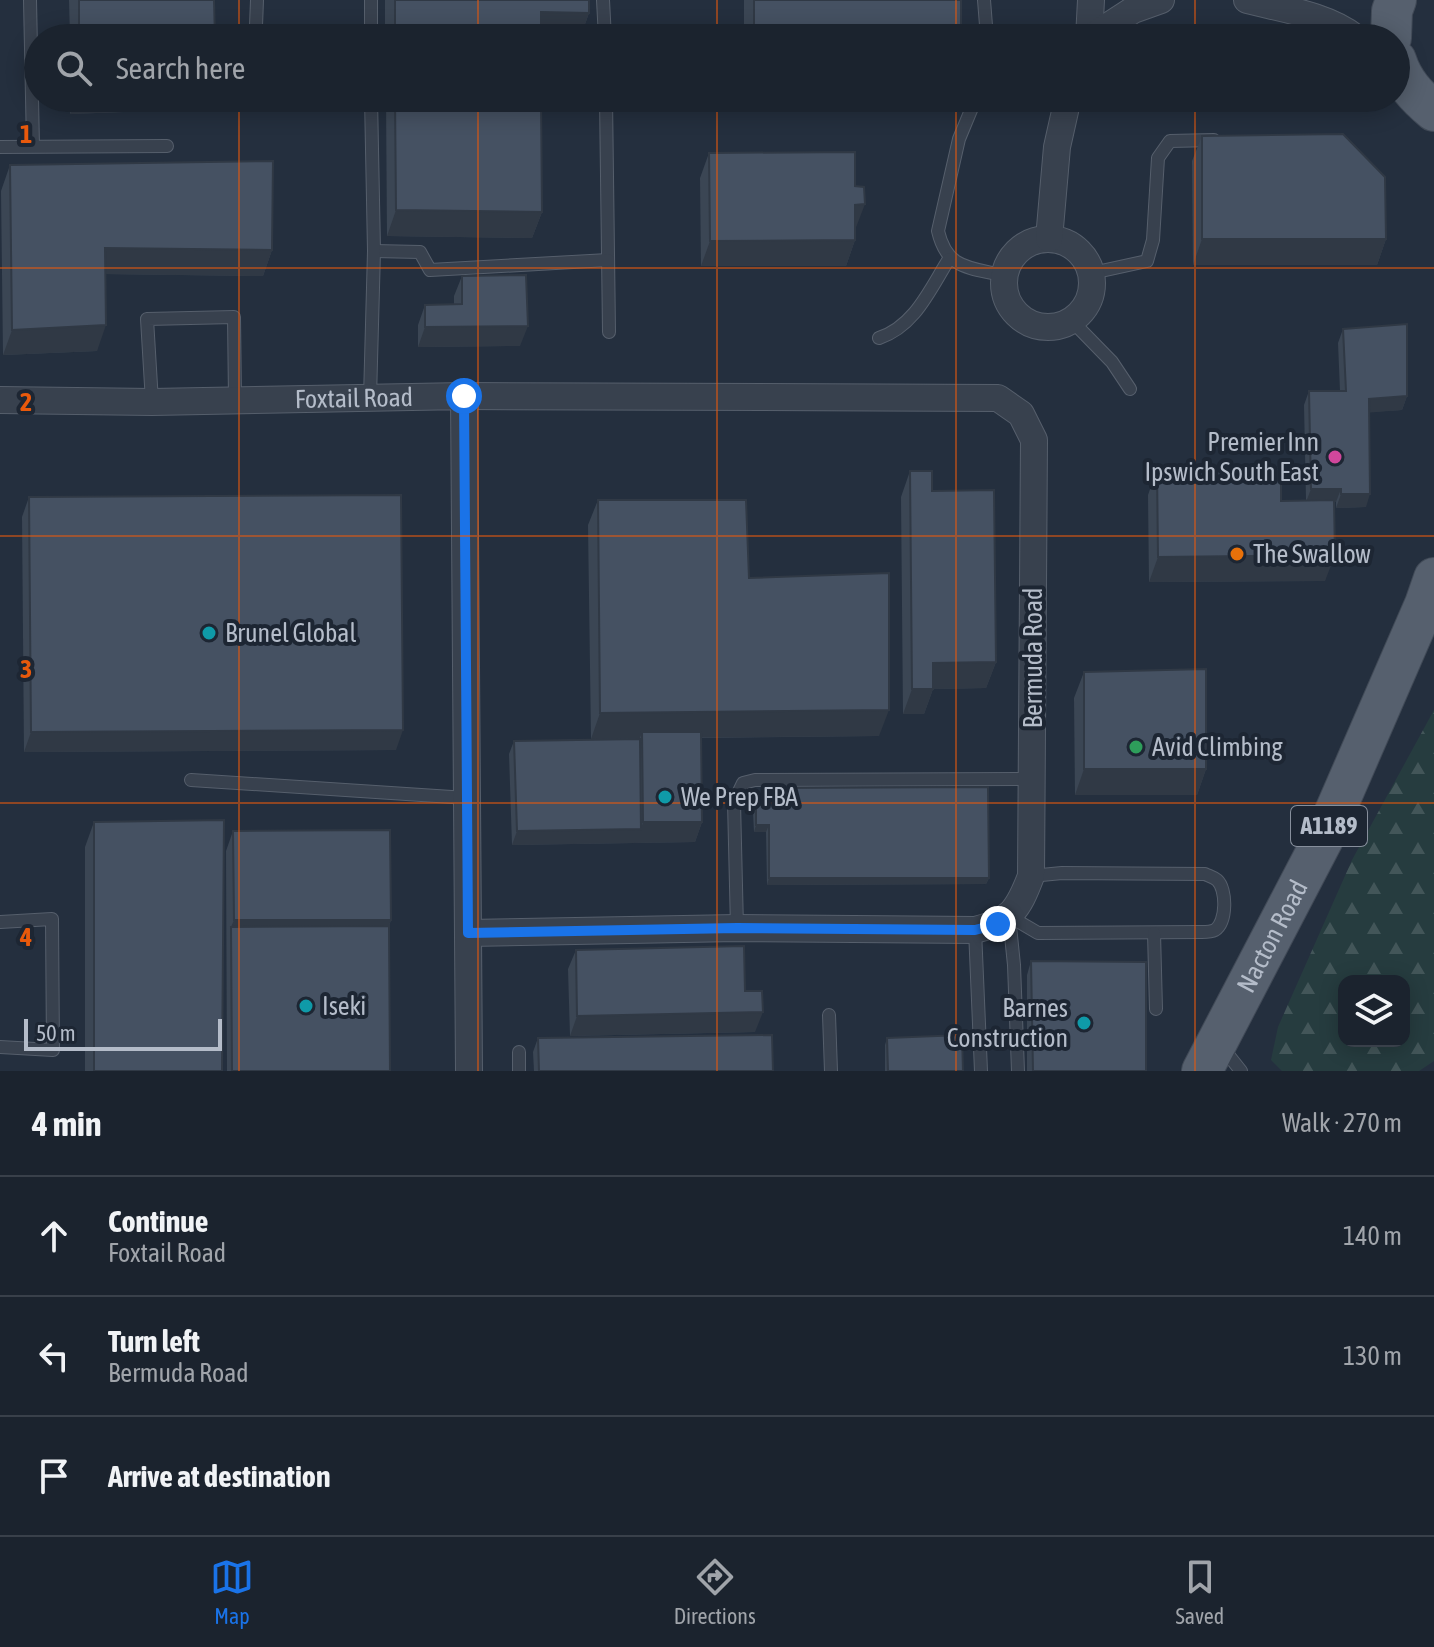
<!DOCTYPE html>
<html lang="en">
<head>
<meta charset="utf-8">
<style>
  body { margin:0; font-family:"Asap Condensed",sans-serif; background:#282f3a; color:#f1f3f6 }
  .controls { position:absolute; right:24px; bottom:24px; display:grid; overflow:hidden; border-radius:16px; box-shadow:0 4px 20px #0003 }
  .controls button { width:72px; height:72px; display:grid; place-items:center; padding:0; border:0; border-bottom:2px solid #39404a; background:#1b232e; color:#f1f3f6; font:40px sans-serif }
  .scale { position:absolute; left:24px; bottom:20px; width:198px; box-sizing:border-box; padding-left:8px; border:4px solid #b4bcc9; border-top:0; font-size:22px; line-height:28px; white-space:nowrap; color:#b4bcc9; -webkit-text-stroke:6px #1d2633; paint-order:stroke }
  .stop { position:absolute; width:24px; height:24px; margin:-18px; border:6px solid #1a73e8; border-radius:50%; background:#fff }
  .stop.end { background:#1a73e8; border-color:#fff; box-shadow:0 2px 8px #0008 }
  .list { margin:0; padding:0; list-style:none }
  h2 { display:flex; justify-content:space-between; align-items:center; height:104px; margin:0; padding:0 32px; font-size:34px }
  h2 small { font-size:26px; font-weight:400; color:#a0a4aa }
  .list li { display:grid; grid-template-columns:52px 1fr auto; gap:24px; align-items:center; box-sizing:border-box; height:120px; padding:0 32px; border-top:2px solid #39404a }
  .list b { display:block; font-size:30px; white-space:nowrap }
  .list p { margin:0; font-size:26px; white-space:nowrap; color:#a0a4aa }
  .list em { font-size:26px; font-style:normal; color:#a0a4aa }
  .icon { flex:none; width:44px; height:44px; fill:none; stroke:currentColor; stroke-width:2; stroke-linecap:round; stroke-linejoin:round }
  .map { position:relative; flex:none; width:1434px; height:1071px; overflow:hidden }
  .search { position:absolute; background:#1b232e; box-shadow:0 4px 20px #0003; left:24px; right:24px; top:24px; height:88px; display:flex; align-items:center; gap:20px; box-sizing:border-box; padding:0 28px; border-radius:44px; color:#a0a4aa; font-size:30px }
  .sheet { height:464px; background:#1b232e }
  nav { display:flex; justify-content:space-around; align-items:center; box-sizing:border-box; height:112px; border-top:2px solid #39404a; background:#1b232e; font-size:22px; color:#a0a4aa }
  nav a { display:grid; justify-items:center; gap:4px }
  nav .on { color:#1a73e8 }
  .map>svg:first-child { display:block }
  .forest { fill:url(#forest-firs); fill-rule:evenodd }
  .lines { fill:none; stroke-linecap:round; stroke-linejoin:round }
  .service-casing { stroke:#565f6c; stroke-width:14 }
  .minor-casing { stroke:#565f6c; stroke-width:28 }
  .primary-casing { stroke:#414a57; stroke-width:42 }
  .service { stroke:#38414e; stroke-width:12 }
  .minor { stroke:#38414e; stroke-width:26 }
  .primary { stroke:#56606e; stroke-width:40 }
  .wall { fill:#3b4654 }
  .shaded-wall { fill:#303945 }
  .building { fill:#455162; stroke:#303945; stroke-width:2 }
  .route { stroke:#1a73e8; stroke-width:10 }
  .grid { fill:none; stroke:#e8590c; stroke-width:2; stroke-opacity:0.55 }
  .hotel-dot { fill:#d1479c; stroke:#1d2633; stroke-width:3 }
  .food-dot { fill:#e8710a; stroke:#1d2633; stroke-width:3 }
  .culture-dot { fill:#0f9aa8; stroke:#1d2633; stroke-width:3 }
  .leisure-dot { fill:#2e9e5b; stroke:#1d2633; stroke-width:3 }
  .labels { text-anchor:middle; stroke-width:8; stroke-linejoin:round; paint-order:stroke }
  .shield { fill:#1d2633; stroke:#878f9c; stroke-width:2 }
  .shield-label { font-size:24px; font-weight:bold; fill:#b4bcc9 }
  .street-label { font-size:26px; fill:#b4bcc9; stroke:#1d2633 }
  .poi-label { font-size:26px; fill:#b4bcc9; stroke:#1d2633; text-anchor:start }
  .grid-label { font-size:26px; text-anchor:middle; font-weight:bold; fill:#e8590c; stroke:#1d2633; stroke-width:8; stroke-linejoin:round; paint-order:stroke }
</style>
</head>
<body>
<div class="map">
<svg width="1434" height="1071" viewBox="0 0 1434 1071">
  <defs>
    <pattern id="forest-firs" width="22" height="20" patternUnits="userSpaceOnUse" patternTransform="scale(2)"><rect width="22" height="20" fill="#263c3f"/><path d="M5 1l3.5 6h-7zM16 11l3.5 6h-7z" fill="#435659"/></pattern>
  </defs>
  <rect width="100%" height="100%" fill="#242f3e"/>
  <path class="forest" d="M1434,710V1061L1419,1071H1282L1271,1060L1278,1027L1352,860ZM1344,981H1404V1041H1344Z"/>
  <g class="lines">
    <g class="service-casing">
      <g id="service">
        <path d="M30,0L33,146"/>
        <path d="M603,0L605,38"/>
        <path d="M984,0L987,38"/>
        <path d="M256,26L257,0"/>
        <path d="M371,38V0"/>
        <path d="M606,98L609,332"/>
        <path d="M976,98L959,139L938,231C947,270 970,267 1005,276"/>
        <path d="M0,147L167,146"/>
        <path d="M374,251L420,252L430,270L608,260"/>
        <path d="M1092,273L1147,261L1153,240L1158,158L1170,141L1214,140"/>
        <path d="M1072,321L1112,362L1130,389"/>
        <path d="M879,338C915,326 930,289 949,259"/>
        <path d="M370,398L374,251L371,98"/>
        <path d="M152,402L147,319L234,317L235,399"/>
        <path d="M191,780L467,798"/>
        <path d="M1009,916L1038,933L1202,932C1206,932 1211,932 1215,930C1227,922 1227,889 1217,880C1213,877 1209,876 1205,874L1062,873L1031,876"/>
        <path d="M1009,916L1014,965L1018,1071"/>
        <path d="M0,922L52,919L53,1050L0,1047"/>
        <path d="M737,928L734,802L743,783L755,780L1032,779"/>
        <path d="M975,930L981,1071"/>
        <path d="M1154,933L1156,1009"/>
        <path d="M829,1015L831,1071"/>
        <path d="M1222,1047L1241,1071"/>
        <path d="M519,1052V1071"/>
      </g>
    </g>
    <g class="minor-casing">
      <g id="minor">
        <path d="M1247,0C1282,9 1327,15 1356,38"/>
        <path d="M1089,38L1091,0"/>
        <path d="M1090,38L1133,10L1161,0"/>
        <circle cx="1048" cy="283" r="44"/>
        <path d="M1049,239L1057,147L1068,98"/>
        <path d="M464,396L998,398L1021,414L1034,440L1031,876C1018,910 1011,921 975,930L737,928L468,933"/>
        <path id="s1" d="M0,400L152,402L464,396L469,1071"/>
      </g>
    </g>
    <g class="primary-casing">
      <g id="primary">
        <path d="M1391,38L1392,11L1396,0"/>
        <path d="M1396,60C1403,82 1416,96 1434,111"/>
        <path id="s2" d="M1202,1071L1323,839L1425,604L1434,578"/>
      </g>
    </g>
    <use href="#service" class="service"/>
    <use href="#minor" class="minor"/>
    <use href="#primary" class="primary"/>
  </g>
  <g class="wall">
    <path d="M69,0H214L215,38H70Z"/>
    <path d="M385,0H589V13L580,38H385Z"/>
    <rect x="744" y="0" width="217" height="38"/>
    <path d="M70,98H209L205,109L70,114Z"/>
    <path d="M386,98H541L542,212L532,238L387,236Z"/>
    <path d="M910,98H953L948,111L911,112Z"/>
    <path d="M1202,136L1386,239L1377,265H1193L1192,161Z"/>
    <path d="M709,153L855,230V240L846,266H701L700,178Z"/>
    <path d="M10,165L272,250L263,276L106,274L97,351L3,355L1,191Z"/>
    <path d="M462,276L520,346L418,347V325L425,305L454,304V296Z"/>
    <path d="M1343,329L1407,396L1402,410L1369,412L1366,507L1336,508V502H1334L1325,581L1149,582L1148,495L1157,469L1281,501L1306,500L1304,405L1309,391H1340L1338,343Z"/>
    <path d="M910,471L932,491L996,662L986,688L933,689L924,714H903L901,497Z"/>
    <path d="M29,497L396,750L24,752L22,517Z"/>
    <path d="M598,500L749,578L879,736L701,738L702,822L695,842L512,845L509,754L514,741L640,738L591,739L588,525Z"/>
    <path d="M1084,672L1206,769L1197,795H1075L1074,698Z"/>
    <path d="M768,788L989,878L986,884L767,885L766,832H754L753,812L756,805H765V795Z"/>
    <path d="M94,822L222,1071H85V847Z"/>
    <path d="M233,831L391,920L389,926L390,1071H227L226,851Z"/>
    <path d="M576,950L745,991L755,1032L570,1036L568,969Z"/>
    <path d="M1031,961L1146,1071H1027V975Z"/>
    <path d="M538,1038L773,1071H534L533,1052Z"/>
    <path d="M887,1038L963,1071H885V1045Z"/>
  </g>
  <g class="shaded-wall">
    <path d="M541,12L589,13L580,38H532Z"/>
    <path d="M76,98H209L205,109L70,114Z"/>
    <path d="M916,98H953L948,111L911,112Z"/>
    <path d="M865,204L855,230V205Z"/>
    <path d="M396,210L542,212L532,238L387,236Z"/>
    <path d="M1202,239H1386L1377,265H1193Z"/>
    <path d="M855,240L846,266H701L710,241Z"/>
    <path d="M105,248L272,250L263,276L96,274Z"/>
    <path d="M106,325L97,351L3,355L12,330Z"/>
    <path d="M528,326L520,346L418,347L425,327Z"/>
    <path d="M1407,396L1402,410L1364,413L1369,399Z"/>
    <path d="M1311,489H1341L1336,502H1306Z"/>
    <path d="M1341,494H1370L1366,507L1336,508Z"/>
    <path d="M1335,555L1325,581L1149,582L1158,557Z"/>
    <path d="M996,662L986,688L933,689L924,714H903L912,689L933,663Z"/>
    <path d="M889,710L879,736L642,738V732L640,738L591,739L600,713Z"/>
    <path d="M403,730L396,750L24,752L31,732Z"/>
    <path d="M1084,769H1206L1197,795H1075Z"/>
    <path d="M643,822H702L695,842L512,845L517,831L641,829Z"/>
    <path d="M756,825H769L766,832H754Z"/>
    <path d="M769,878H989L986,884L767,885Z"/>
    <path d="M234,920H391L384,940L231,927Z"/>
    <path d="M763,1012L755,1032L570,1036L577,1016Z"/>
  </g>
  <g class="building">
    <path d="M79,0H214L215,38H79Z"/>
    <path d="M395,0H589V13L541,12V38H395Z"/>
    <rect x="754" y="0" width="207" height="38"/>
    <path d="M395,98H541L542,212L396,210Z"/>
    <path d="M1343,134L1385,177L1386,239H1202V136Z"/>
    <path d="M855,152V186L864,187L865,204L855,205V240L710,241L709,153Z"/>
    <path d="M273,161L272,250L105,248L106,325L12,330L10,165Z"/>
    <path d="M526,275L528,326L425,327V305L462,304V276Z"/>
    <path d="M1407,324V396L1369,399L1370,494H1341V489H1311L1309,391H1346L1343,329Z"/>
    <path d="M1281,468V501L1334,500L1335,555L1158,557L1157,469Z"/>
    <path d="M910,471H932V491L994,490L996,662L933,663V689H912Z"/>
    <path d="M401,495L403,730L31,732L29,497Z"/>
    <path d="M598,500H746L749,578L889,573V710L600,713Z"/>
    <path d="M1206,669V769H1084V672Z"/>
    <path d="M642,732H701L702,822H643Z"/>
    <path d="M640,739L641,829L517,831L514,741Z"/>
    <path d="M988,787L989,878H769V825H756V805H768V788Z"/>
    <path d="M224,820L222,1071H94V822Z"/>
    <path d="M390,830L391,920H234L233,831Z"/>
    <path d="M389,926L390,1071H232L231,927Z"/>
    <path d="M744,946L745,991H762L763,1012L577,1016L576,950Z"/>
    <path d="M1031,961L1146,962V1071H1033Z"/>
    <path d="M772,1035L773,1071H539L538,1038Z"/>
    <path d="M962,1035L963,1071H888L887,1038Z"/>
  </g>
  <g class="lines">
    <path class="route" d="M464,396L468,933L737,928L975,930L998,924"/>
  </g>
  <path class="grid" d="M239,0V38M478,0V38M717,0V38M956,0V38M1195,0V38M239,98V1071M478,98V1071M717,98V1071M956,98V1071M1195,98V1071M0,268H1434M0,536H1434M0,803H1434"/>
  <circle class="hotel-dot" cx="1335" cy="457" r="8"/>
  <circle class="food-dot" cx="1237" cy="554" r="8"/>
  <g class="culture-dot">
    <circle cx="209" cy="633" r="8"/>
    <circle cx="665" cy="797" r="8"/>
    <circle cx="306" cy="1006" r="8"/>
    <circle cx="1084" cy="1023" r="8"/>
  </g>
  <circle class="leisure-dot" cx="1136" cy="747" r="8"/>
  <g class="labels">
    <rect class="shield" x="1291" y="806" width="76" height="40" rx="6"/>
    <g class="shield-label">
      <text x="1329" y="834">A1189</text>
    </g>
    <g class="street-label">
      <text dy="9" stroke="none"><textPath href="#s1" startOffset="354">Foxtail Road</textPath></text>
      <text transform="translate(1033 658) rotate(-90)" y="9">Bermuda Road</text>
      <text dy="9" stroke="none"><textPath href="#s2" startOffset="152">Nacton Road</textPath></text>
    </g>
    <g class="poi-label">
      <text x="1319" y="451" text-anchor="end">Premier Inn<tspan x="1319" dy="30">Ipswich South East</tspan></text>
      <text x="1253" y="563">The Swallow</text>
      <text x="225" y="642">Brunel Global</text>
      <text x="1152" y="756">Avid Climbing</text>
      <text x="681" y="806">We Prep FBA</text>
      <text x="322" y="1015">Iseki</text>
      <text x="1068" y="1017" text-anchor="end">Barnes<tspan x="1068" dy="30">Construction</tspan></text>
    </g>
  </g>
  <g class="grid-label">
    <text x="26" y="143">1</text>
    <text x="26" y="411">2</text>
    <text x="26" y="678">3</text>
    <text x="26" y="946">4</text>
  </g>
</svg>
<div class="controls">
<button><svg class="icon" aria-label="layers" viewBox="0 0 24 24"><path d="M12 4l9 5-9 5-9-5zM3 14l9 5 9-5"/></svg></button>
</div>
<div class="scale">50 m</div>
<div class="stop" style="left:464px;top:396px"></div>
<div class="stop end" style="left:998px;top:924px"></div>
<div class="search"><svg class="icon" aria-label="search" viewBox="0 0 24 24"><circle cx="10" cy="10" r="6"/><path d="M15 15l6 6"/></svg>Search here</div>
</div>
<section class="sheet">
<h2>4 min<small>Walk · 270 m</small></h2>
<ul class="list">
<li><svg class="icon" aria-label="ahead" viewBox="0 0 24 24"><path d="M12 20V5M6 11l6-6 6 6"/></svg><div><b>Continue</b><p>Foxtail Road</p></div><em>140 m</em></li>
<li><svg class="icon" aria-label="left" viewBox="0 0 24 24"><path d="M17 20v-9H6M10 6l-5 5 5 5"/></svg><div><b>Turn left</b><p>Bermuda Road</p></div><em>130 m</em></li>
<li><svg class="icon" aria-label="arrive" viewBox="0 0 24 24"><path d="M6 21V4h12l-3 4 3 4H6"/></svg><div><b>Arrive at destination</b></div></li>
</ul>
</section>
<nav>
<a class="on"><svg class="icon" aria-label="map" viewBox="0 0 24 24"><path d="M3 6l6-2 6 2 6-2v14l-6 2-6-2-6 2zM9 4v14M15 6v14"/></svg>Map</a>
<a><svg class="icon" aria-label="directions" viewBox="0 0 24 24"><path d="M12 3l9 9-9 9-9-9zM9 14v-3h6M13 9l2 2-2 2"/></svg>Directions</a>
<a><svg class="icon" aria-label="saved" viewBox="0 0 24 24"><path d="M7 4h10v16l-5-4-5 4z"/></svg>Saved</a>
</nav>
</body>
</html>
